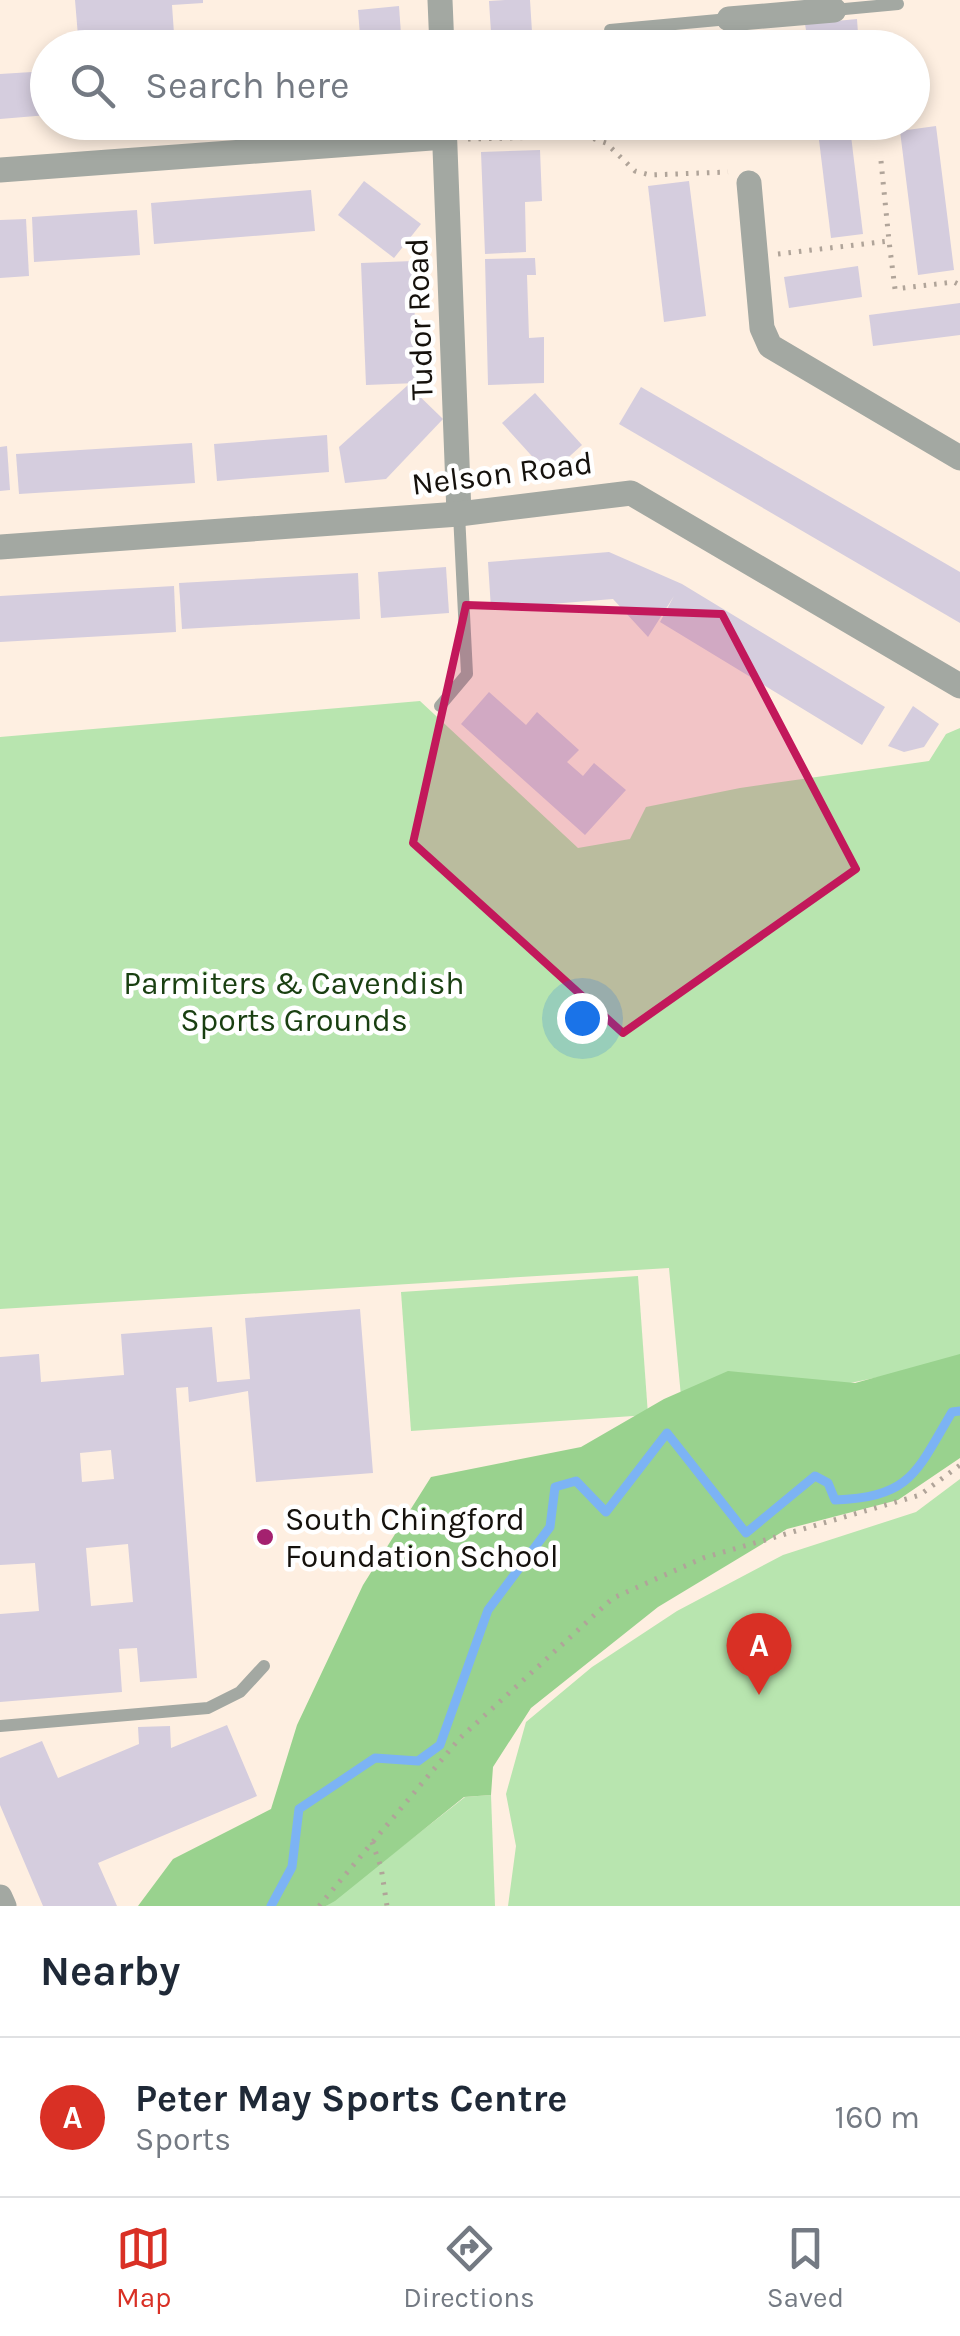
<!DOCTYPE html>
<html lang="en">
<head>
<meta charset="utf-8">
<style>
  body { margin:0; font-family:Karla,sans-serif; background:#f2f2f3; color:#1f2937 }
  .you { position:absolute; left:582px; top:1018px; width:35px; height:35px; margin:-25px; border:8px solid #fff; border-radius:50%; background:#1a73e8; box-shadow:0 0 0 15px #1a73e833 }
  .badge { display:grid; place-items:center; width:65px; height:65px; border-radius:50%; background:#d93025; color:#fff; font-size:32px; font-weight:700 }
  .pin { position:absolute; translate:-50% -82px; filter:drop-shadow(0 2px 5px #0008) }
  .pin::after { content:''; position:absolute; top:52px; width:35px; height:30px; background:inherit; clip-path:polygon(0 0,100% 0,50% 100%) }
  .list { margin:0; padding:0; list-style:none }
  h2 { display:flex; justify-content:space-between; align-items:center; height:130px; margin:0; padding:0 40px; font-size:42px }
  h2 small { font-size:32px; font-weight:400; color:#747a83 }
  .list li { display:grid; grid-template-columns:65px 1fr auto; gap:30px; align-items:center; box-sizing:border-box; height:160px; padding:0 40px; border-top:2px solid #e0e1e3 }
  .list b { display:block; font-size:38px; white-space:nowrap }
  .list p { margin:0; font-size:32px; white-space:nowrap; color:#747a83 }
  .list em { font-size:32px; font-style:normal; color:#747a83 }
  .icon { flex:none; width:55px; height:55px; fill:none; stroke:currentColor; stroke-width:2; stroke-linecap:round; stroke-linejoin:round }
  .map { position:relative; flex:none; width:960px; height:1906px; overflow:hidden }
  .search { position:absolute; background:#fff; box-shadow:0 5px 15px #0003; left:30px; right:30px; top:30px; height:110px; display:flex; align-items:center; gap:25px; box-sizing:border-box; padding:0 35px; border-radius:55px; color:#747a83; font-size:38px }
  .sheet { height:290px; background:#fff }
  nav { display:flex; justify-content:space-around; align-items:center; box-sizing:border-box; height:140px; border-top:2px solid #e0e1e3; background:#fff; font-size:28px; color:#747a83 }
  nav a { display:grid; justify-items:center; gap:5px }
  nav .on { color:#d93025 }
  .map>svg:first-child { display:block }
  .green { fill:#b8e5af }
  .forest { fill:#99d28e }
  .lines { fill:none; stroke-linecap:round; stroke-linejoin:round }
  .stream { stroke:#7cb3f4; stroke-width:9 }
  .building { fill:#d5cdde; fill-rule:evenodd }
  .path { stroke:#b0a499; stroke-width:5; stroke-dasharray:2.5 8; stroke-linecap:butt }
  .lane { stroke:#a3a8a2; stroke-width:12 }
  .street { stroke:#a3a8a2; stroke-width:25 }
  .marked { fill:#c2185b; fill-opacity:0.2; stroke:#c2185b; stroke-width:8; stroke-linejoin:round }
  .poi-dot { fill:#a4216f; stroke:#fff; stroke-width:4 }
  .labels { text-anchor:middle; stroke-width:9; stroke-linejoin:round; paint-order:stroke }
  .street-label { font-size:32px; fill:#15110c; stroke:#fff }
  .park-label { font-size:32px; fill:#193f11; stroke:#fff }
  .poi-label { font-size:32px; fill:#15110c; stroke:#fff; text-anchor:start }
</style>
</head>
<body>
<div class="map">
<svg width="960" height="1906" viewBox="0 0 960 1906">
  <rect width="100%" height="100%" fill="#feefe1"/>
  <g class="green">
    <path d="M420,701L578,848L630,839L646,807L740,788L929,761L946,734L960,728V1360L683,1418L669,1268L0,1309V737Z"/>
    <path d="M638,1276L648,1415L411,1431L401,1292Z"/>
    <path d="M960,1479V1906H508L516,1846L506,1794L526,1722L592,1667L677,1611L783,1555L916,1512Z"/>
    <path d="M491,1795L495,1906H326L465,1797Z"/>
  </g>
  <path class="forest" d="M960,1354V1458L898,1500L787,1529L658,1607L531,1708L493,1767L491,1795L464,1797L335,1901L326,1906H138L173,1859L271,1809L297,1725L363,1585L431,1477L581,1447L664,1399L728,1371L855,1383Z"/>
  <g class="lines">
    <path class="stream" d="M271,1906L292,1867L299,1809L375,1758L418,1761L440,1745L488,1610L550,1527L555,1487L576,1481L606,1512L667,1433L746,1533L815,1476L828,1483L835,1500C911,1497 916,1473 952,1412L960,1411"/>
  </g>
  <g class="building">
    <path d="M75,0H203V3L172,5L175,48H92L91,35L78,36Z"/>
    <path d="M505,0H530L533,48H492L489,1Z"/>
    <path d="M399,6L402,48H361L358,10Z"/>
    <path d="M857,19L859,48H713L756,41V34L806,30L805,24Z"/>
    <path d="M48,71V115L0,119V74Z"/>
    <path d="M936,126L954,270L918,275L900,131Z"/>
    <path d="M851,136L863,234L831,238L819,140Z"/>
    <path d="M540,150L542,201L525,202L526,252L485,254L481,152Z"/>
    <path d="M364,181L421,224L394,258L338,215Z"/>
    <path d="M689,181L706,316L664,322L648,186Z"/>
    <path d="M311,190L315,231L154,244L151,203Z"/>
    <path d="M137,210L140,255L34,262L32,217Z"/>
    <path d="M26,219L29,276L0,278V220Z"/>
    <path d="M535,258L536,275H527L529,338L544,337V383L488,385L485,259Z"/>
    <path d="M413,261L417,383L366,385L361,263Z"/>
    <path d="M858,266L862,297L789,308L784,277Z"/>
    <path d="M960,303V335L873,346L869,315Z"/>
    <path d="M408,385L443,419L386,479L345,483L339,447Z"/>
    <path d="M641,387L960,572V623L619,424Z"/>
    <path d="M535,393L582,445L549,475L502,423Z"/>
    <path d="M327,435L329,472L217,481L214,444Z"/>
    <path d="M192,443L195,483L19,494L16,454Z"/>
    <path d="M7,446L10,490L0,491V447Z"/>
    <path d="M609,552L682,584L885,707L862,745L660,622L674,596L648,637L613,599L491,609L488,562Z"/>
    <path d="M446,567L449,613L381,618L378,572Z"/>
    <path d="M358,573L360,619L182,629L179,583Z"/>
    <path d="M174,586L176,632L0,642V596Z"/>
    <path d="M489,692L526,725L537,712L579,750L567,762L583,776L594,763L626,790L585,835L461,724Z"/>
    <path d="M913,706L939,724L924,747L904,752L888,746Z"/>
    <path d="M360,1309L373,1473L256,1482L248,1391L189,1402L188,1387L176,1388L197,1678L140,1682L137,1648L119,1649L122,1692L0,1702V1614L39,1611L35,1563L0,1565V1357L39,1354L41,1382L124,1375L121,1334L212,1327L217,1382L250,1379L245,1318ZM111,1450L114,1479L82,1482L80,1453ZM128,1544L133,1602L91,1606L86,1548Z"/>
    <path d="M227,1725L257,1796L98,1863L117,1906H43L0,1805V1758L42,1741L58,1778L139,1744L138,1727L170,1726L171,1748Z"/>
  </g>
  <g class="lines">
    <g class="path">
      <path d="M468,139L586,136L606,143L635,171L650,175L728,172"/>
      <path d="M881,161L889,241"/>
      <path d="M778,254L889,241L895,289L954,282L960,285"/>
      <path d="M372,1842L381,1867L387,1906"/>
      <path d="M319,1906L460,1738L613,1598L703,1558L920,1495L960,1465"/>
    </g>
    <g class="lane">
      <path d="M834,10L898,4"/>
      <path d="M610,30L729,19"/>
      <path d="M440,706L467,674L459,514"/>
      <path d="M0,1726L208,1708L240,1692L264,1666"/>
    </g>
    <g class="street">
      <path d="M440,0L442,48"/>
      <path d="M729,19L834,10"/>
      <path d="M444,122L459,514"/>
      <path d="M0,170L445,137"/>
      <path d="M749,183L762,328L770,346L960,458"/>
      <path d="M0,547L459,514L631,493L960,686"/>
      <path d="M0,1897L4,1906"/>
    </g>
  </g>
  <path class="marked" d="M466,605L722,614L856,869L623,1033L413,843Z"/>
  <circle class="poi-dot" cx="265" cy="1537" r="10"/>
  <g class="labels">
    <g class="street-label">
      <text transform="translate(419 319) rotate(-92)" y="11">Tudor Road</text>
      <text transform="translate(502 473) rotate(-7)" y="11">Nelson Road</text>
    </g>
    <g class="park-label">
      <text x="294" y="994">Parmiters &amp; Cavendish<tspan x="294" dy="37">Sports Grounds</tspan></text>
    </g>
    <g class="poi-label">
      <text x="285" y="1530">South Chingford<tspan x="285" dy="37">Foundation School</tspan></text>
    </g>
  </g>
</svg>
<div class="you"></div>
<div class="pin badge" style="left:759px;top:1695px">A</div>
<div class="search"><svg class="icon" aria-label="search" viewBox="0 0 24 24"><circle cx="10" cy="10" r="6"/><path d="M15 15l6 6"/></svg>Search here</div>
</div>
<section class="sheet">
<h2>Nearby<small></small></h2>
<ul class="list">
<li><span class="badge">A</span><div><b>Peter May Sports Centre</b><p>Sports</p></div><em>160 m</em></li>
</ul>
</section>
<nav>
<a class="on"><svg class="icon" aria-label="map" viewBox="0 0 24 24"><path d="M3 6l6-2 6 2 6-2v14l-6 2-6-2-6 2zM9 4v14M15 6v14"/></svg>Map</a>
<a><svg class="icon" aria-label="directions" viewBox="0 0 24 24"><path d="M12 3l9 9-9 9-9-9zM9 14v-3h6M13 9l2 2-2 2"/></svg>Directions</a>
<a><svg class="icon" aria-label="saved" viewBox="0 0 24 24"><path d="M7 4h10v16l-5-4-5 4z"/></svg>Saved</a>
</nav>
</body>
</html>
